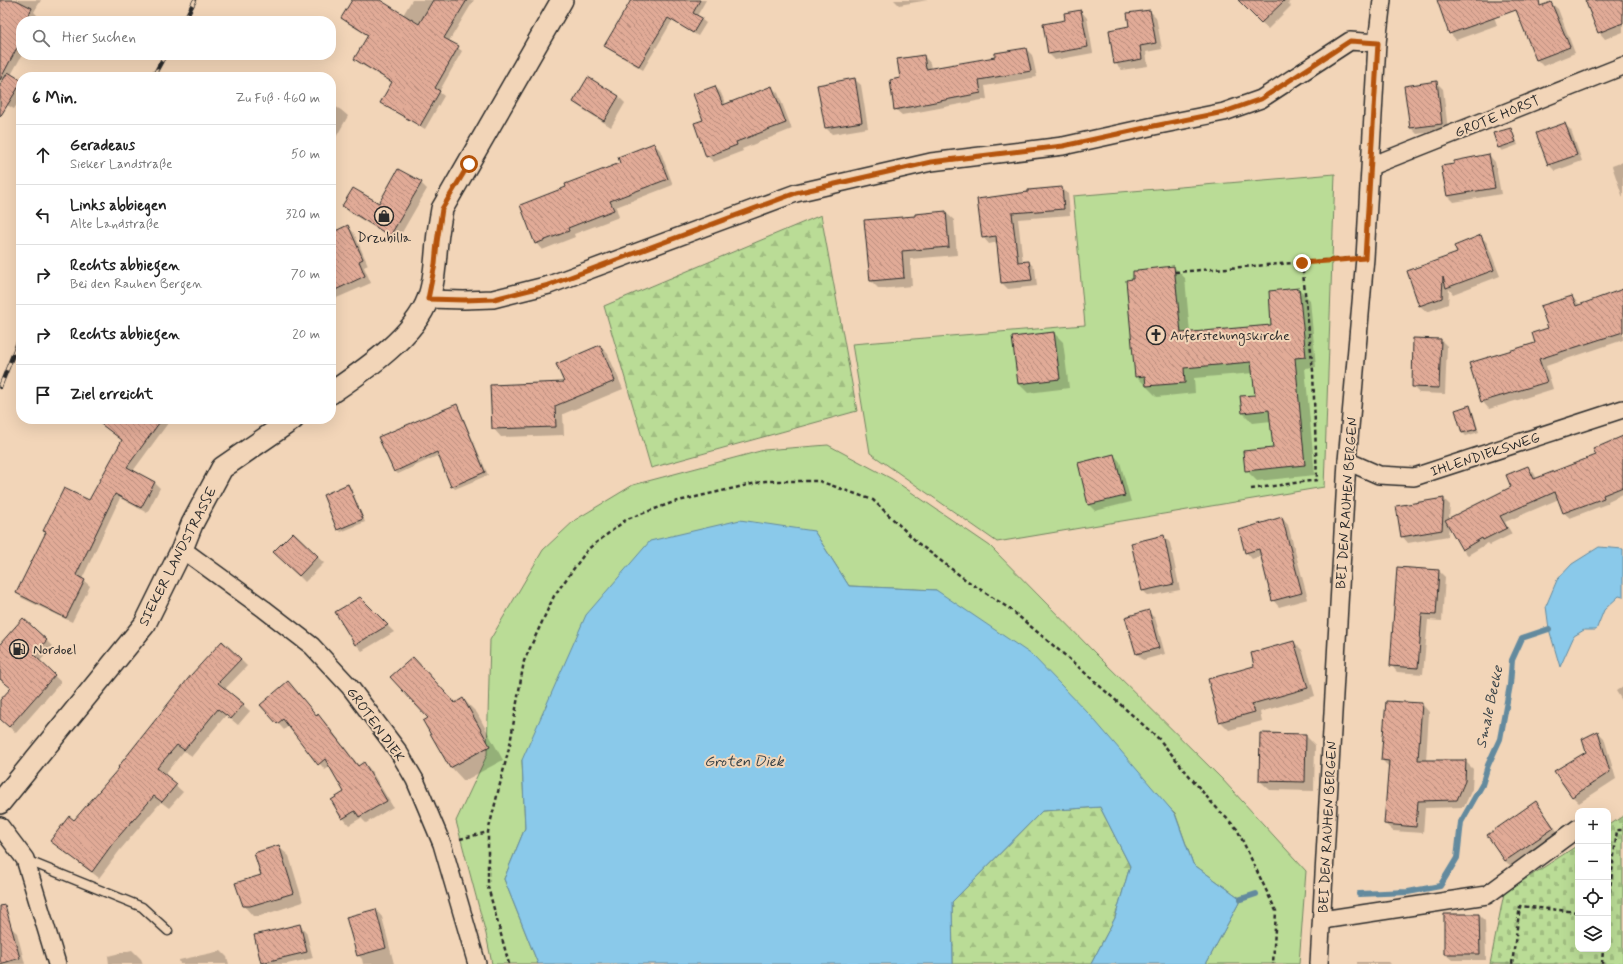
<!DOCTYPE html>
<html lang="de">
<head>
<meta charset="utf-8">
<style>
  body { margin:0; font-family:Mynerve,sans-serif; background:#f6f6f6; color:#222 }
  .controls { position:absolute; right:12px; bottom:12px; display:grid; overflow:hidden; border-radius:8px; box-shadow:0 4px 16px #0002 }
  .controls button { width:36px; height:36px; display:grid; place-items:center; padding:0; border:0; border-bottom:1px solid #e0e0e0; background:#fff; color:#222; font:20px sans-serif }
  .stop { position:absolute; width:12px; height:12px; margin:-9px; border:3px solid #b45309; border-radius:50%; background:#fff }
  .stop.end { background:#b45309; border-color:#fff; box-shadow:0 1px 4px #0008 }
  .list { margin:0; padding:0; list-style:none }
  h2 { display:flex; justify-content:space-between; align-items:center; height:52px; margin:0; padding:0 16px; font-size:17px }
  h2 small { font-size:13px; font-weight:400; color:#767676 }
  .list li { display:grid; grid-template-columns:26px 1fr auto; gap:12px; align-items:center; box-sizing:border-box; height:60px; padding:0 16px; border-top:1px solid #e0e0e0 }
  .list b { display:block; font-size:15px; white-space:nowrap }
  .list p { margin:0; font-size:13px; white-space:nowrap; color:#767676 }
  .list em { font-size:13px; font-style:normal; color:#767676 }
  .icon { flex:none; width:22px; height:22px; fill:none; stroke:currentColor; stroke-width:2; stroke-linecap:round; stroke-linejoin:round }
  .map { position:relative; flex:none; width:1623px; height:964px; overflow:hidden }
  .search { position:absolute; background:#fff; box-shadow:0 4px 16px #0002; left:16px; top:16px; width:320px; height:44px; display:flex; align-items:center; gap:10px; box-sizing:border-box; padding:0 14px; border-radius:16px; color:#767676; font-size:15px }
  .panel { position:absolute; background:#fff; box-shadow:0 4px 16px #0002; left:16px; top:72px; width:320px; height:352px; border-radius:16px }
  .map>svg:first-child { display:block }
  .forest { fill:url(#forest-firs); stroke:#728460 }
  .cemetery { fill:url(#cemetery-stones); stroke:#728460 }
  .park { fill:#badc96; stroke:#728460 }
  .water { fill:#8ac9ea; stroke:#648a9e }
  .shadow { fill:#0003 }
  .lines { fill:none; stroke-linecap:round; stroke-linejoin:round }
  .stream { stroke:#648a9e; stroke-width:6 }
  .building { fill:url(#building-back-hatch); stroke:#2b2b2b }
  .service-casing { stroke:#2b2b2b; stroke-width:11 }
  .minor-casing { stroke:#2b2b2b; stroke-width:20 }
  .tertiary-casing { stroke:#2b2b2b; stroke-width:24 }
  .path { stroke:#2b2b2b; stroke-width:2.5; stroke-dasharray:4 3; stroke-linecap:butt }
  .service { stroke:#f2d5b8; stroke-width:8 }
  .minor { stroke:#f2d5b8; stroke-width:17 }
  .tertiary { stroke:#f2d5b8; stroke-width:21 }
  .rail-casing { stroke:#2b2b2b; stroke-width:4.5 }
  .rail { stroke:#f2d5b8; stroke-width:3; stroke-dasharray:9; stroke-linecap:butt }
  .route { stroke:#b45309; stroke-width:5 }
  .labels { text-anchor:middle; stroke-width:4; stroke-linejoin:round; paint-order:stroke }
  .street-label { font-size:14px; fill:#2b2b2b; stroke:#f2d5b8 }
  .poi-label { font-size:14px; fill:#2b2b2b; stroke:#f2d5b8; text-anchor:start }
  .water-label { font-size:15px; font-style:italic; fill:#394348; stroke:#f2d5b8 }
</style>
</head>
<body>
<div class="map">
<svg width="1623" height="964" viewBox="0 0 1623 964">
  <defs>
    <pattern id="forest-firs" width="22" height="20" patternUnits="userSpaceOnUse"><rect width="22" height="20" fill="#badc96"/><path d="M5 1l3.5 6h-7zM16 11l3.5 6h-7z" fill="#a0bd81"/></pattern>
    <pattern id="cemetery-stones" width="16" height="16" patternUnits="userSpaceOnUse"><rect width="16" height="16" fill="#badc96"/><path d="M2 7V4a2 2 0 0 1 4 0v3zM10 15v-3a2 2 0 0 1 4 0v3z" fill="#a0bd81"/></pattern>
    <pattern id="building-back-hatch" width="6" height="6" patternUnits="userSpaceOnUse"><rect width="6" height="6" fill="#e1ab97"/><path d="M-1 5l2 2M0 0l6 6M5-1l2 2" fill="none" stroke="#b78b7b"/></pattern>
  </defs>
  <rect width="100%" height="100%" fill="#f2d5b8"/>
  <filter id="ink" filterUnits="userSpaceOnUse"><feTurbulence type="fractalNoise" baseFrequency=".025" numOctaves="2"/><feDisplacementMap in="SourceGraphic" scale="8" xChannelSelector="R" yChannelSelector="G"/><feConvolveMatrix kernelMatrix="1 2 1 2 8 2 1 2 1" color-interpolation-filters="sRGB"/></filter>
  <g filter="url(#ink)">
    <g class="forest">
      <path d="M821,215L857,411L651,468L604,306Z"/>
      <path d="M1100,807L1130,866L1115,918L1091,964H953L952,902L1042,811Z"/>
    </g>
    <path class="cemetery" d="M1623,816V964H1490L1504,893L1578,845V949H1608V826Z"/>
    <g class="park">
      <path d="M1335,174L1324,487L997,542L870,453L852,344L1085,325L1073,196Z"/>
      <path d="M828,445L892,479L990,546L1095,653L1222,779L1306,871L1299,964H1206L1241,899L1193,864L1175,813L936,590L849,586L814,531L522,760L525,828L504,879L538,964H492L486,934L456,821L487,755L490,640L543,550L575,520L633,485L764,450Z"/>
    </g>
    <g class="water">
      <path d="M740,520L814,531L849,586L936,590L1032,655L1090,715L1175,814L1193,864L1241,899L1206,964H1091L1115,918L1130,866L1100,807L1042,811L952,902L953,964H538L504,879L525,828L522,760L586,615L650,541Z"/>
      <path d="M1599,547L1623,549V597L1619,596L1604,610L1596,630H1584L1574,636L1560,667L1549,629L1546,606L1557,580L1572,564Z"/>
    </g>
    <g class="shadow">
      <path d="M0,0H41L34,12L37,15L34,21H21V46L19,50L22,55L11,75L21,81V98L14,109L0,101Z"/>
      <path d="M353,0H378L403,15L412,0H474L449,41L462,51L439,92L444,96L425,129L386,107L381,103L392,83L359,63L355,59L368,36L346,22L342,17Z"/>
      <path d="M633,0H706L697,16L706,23L698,36L672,21L643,70L610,50L606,46Z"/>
      <path d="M894,0H928L899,5Z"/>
      <path d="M1240,0H1292L1288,3L1291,6L1268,29Z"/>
      <path d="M1438,0H1488L1497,25L1456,40L1450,33Z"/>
      <path d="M1587,0H1623V32L1605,39L1599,32Z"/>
      <path d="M1551,3L1558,9L1575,53L1543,66L1537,60L1519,16Z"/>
      <path d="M1081,11L1087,18L1093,53L1055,60L1049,54L1066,20Z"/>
      <path d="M1150,11L1156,17L1162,49L1146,52L1148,66L1122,70L1115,63L1130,27Z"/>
      <path d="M1026,49L1032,55L1037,77L985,86L987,99L902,115L895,109L901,79L924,56L930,63L931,69L997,58Z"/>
      <path d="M589,78L619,97L625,103L611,127L581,108L574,102Z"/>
      <path d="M854,79L861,85L868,128L832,134L826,128L819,86Z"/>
      <path d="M1436,82L1443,89L1448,130L1417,134L1411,128L1406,86Z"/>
      <path d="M715,87L721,93L726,105L771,87L778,93L792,129L742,149L743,151L714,162L707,156L704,121Z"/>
      <path d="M331,104L341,110L348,116L331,146Z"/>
      <path d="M1564,124L1571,130L1582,161L1555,171L1549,165L1538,134Z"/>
      <path d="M1511,129L1513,132L1518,145L1502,151L1499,148Z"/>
      <path d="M654,144L660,150L673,185L616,207L619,217L574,234L575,237L542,250L536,243L567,188L622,164Z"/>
      <path d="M1489,155L1495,162L1501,194L1454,202L1448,196L1455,164Z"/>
      <path d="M1623,162V198L1612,166Z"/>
      <path d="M421,183L427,189L397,241L349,212L343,206L379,204Z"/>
      <path d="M1062,188L1068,194L1070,215L1018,219L1023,263L1029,262L1035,268L1037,286L1008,289L1002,283L998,242L989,244L983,237L978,200Z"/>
      <path d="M945,212L954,220L957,255L910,259L912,286L879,289L871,281L916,217Z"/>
      <path d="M348,226L354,233L368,265L364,267L371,283L332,300L331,299V234Z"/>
      <path d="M1481,236L1487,243L1500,276L1453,294L1449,289L1448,304L1427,312L1420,306L1408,271L1458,254Z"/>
      <path d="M1174,267L1185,278L1190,333L1272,326L1299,289L1310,300L1316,367L1305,368L1315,475L1257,481L1246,470L1274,449L1271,421L1253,423L1243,413L1256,396L1254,373L1194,378L1195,393L1157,397L1136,376L1134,280Z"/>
      <path d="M1623,291V340L1546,366L1553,389L1489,409L1482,401L1536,344L1572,297L1580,305Z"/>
      <path d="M1054,333L1063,342L1069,388L1028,393L1019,384Z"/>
      <path d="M1441,340L1447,346L1445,394L1419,393L1413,387Z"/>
      <path d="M600,346L608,354L623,389L563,414L564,435L501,437L493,428L565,383Z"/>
      <path d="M457,405L459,408L488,475L455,489L452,486L439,455L398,474L395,471Z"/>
      <path d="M1470,406L1472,409L1479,432L1466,436L1463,433Z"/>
      <path d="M103,419H171L133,471L155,483L160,488L147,513L120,498L82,579L90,586L72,622L22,598L17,592L89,501L123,441L100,423Z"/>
      <path d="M1623,437V494L1608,501L1609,503L1570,518L1564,513L1559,499L1505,522L1512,534L1490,545L1488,543L1468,555L1462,549L1449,525L1448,536L1408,543L1402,536L1444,499L1450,505L1449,519L1513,487L1528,467L1534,473L1537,479L1597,456Z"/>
      <path d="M1114,455L1120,462L1131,502L1095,511L1089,505L1079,464Z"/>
      <path d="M348,485L351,488L365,522L341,532L338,529Z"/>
      <path d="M1282,518L1288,525L1308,599L1279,607L1273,600L1261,556L1252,559L1246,552Z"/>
      <path d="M293,533L324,563L305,582L275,552Z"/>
      <path d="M1164,536L1170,543L1180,590L1149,596L1142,590Z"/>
      <path d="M1439,571L1445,577L1442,621L1428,620L1423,674L1397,672L1391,665Z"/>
      <path d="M360,598L394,632L362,651L356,644L337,612Z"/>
      <path d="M1148,612L1155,618L1165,654L1143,660L1137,654L1127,618Z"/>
      <path d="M46,640L53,647L39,662L61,682L16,733L0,719V701L12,688L0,678V645Z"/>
      <path d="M1294,642L1302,650L1315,696L1260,712L1262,721L1229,730L1220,721Z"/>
      <path d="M240,659L247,666L225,689L250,711L238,725L226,715L192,756L184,751L164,775L183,792L169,808L161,802L120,850L99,878L52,841L74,822Z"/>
      <path d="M1623,686V702L1616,691Z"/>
      <path d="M294,689L317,716L325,722L359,766L364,763L370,769L393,807L366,823L361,818L349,825L343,818L346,793L331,766L325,770L289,725L284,730L262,705Z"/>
      <path d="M463,699L477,713L503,760L464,781L451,767L456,704Z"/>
      <path d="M1387,702L1422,704L1429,712L1426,761H1465L1473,769L1472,789L1464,807L1425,808L1423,833L1393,831L1385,824L1389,767L1382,760Z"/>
      <path d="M1598,732L1604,738L1616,779L1579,803L1573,797L1556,771L1587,753Z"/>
      <path d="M1305,735L1315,745L1314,791L1270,790L1260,781Z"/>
      <path d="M1536,803L1542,809L1559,834L1512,867L1505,861L1488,836Z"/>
      <path d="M279,847L289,856L303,902L260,916H253L244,906Z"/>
      <path d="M376,910L382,917L394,964H363L362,959L358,955Z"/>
      <path d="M1445,915H1479L1485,921L1486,960H1452L1445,954Z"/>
      <path d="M300,925L306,932L313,958L287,964H263L262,962Z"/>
      <path d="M10,927L17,933L25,964H0V930Z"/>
      <path d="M132,950L141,959L143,964H109L108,956Z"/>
      <path d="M221,951L227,957L229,964H180L179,960Z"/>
      <path d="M1357,962H1389L1391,964H1357Z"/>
    </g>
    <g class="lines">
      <g class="stream">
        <path d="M1359,894L1408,892L1440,886L1457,858L1461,822L1482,785L1488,765L1500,739L1510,685L1512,660L1522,638L1549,629"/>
        <path d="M1241,899L1256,894"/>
      </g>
    </g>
    <g class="building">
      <path d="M0,0H16L32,8L26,21H21V40L0,80Z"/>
      <path d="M352,0H380L419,24L433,0H467L444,38L459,46L435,88L440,91L420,126L380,103L392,82L354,59L368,35L341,18Z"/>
      <path d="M631,0H700L693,13L702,18L693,33L668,18L639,66L604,46Z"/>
      <path d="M1238,0H1285L1261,23Z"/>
      <path d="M1437,0H1539L1540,6L1551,2L1570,47L1536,60L1516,10L1449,34Z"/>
      <path d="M1585,0H1623V23L1598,33Z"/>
      <path d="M1081,10L1088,47L1048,54L1043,24L1065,20L1064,13Z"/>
      <path d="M1150,10L1156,43L1140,46L1142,59L1114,64L1109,30L1129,26L1127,13Z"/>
      <path d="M1026,48L1031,71L979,80L981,93L894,110L890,80L900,78L897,59L924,55L926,69L995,57V53Z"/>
      <path d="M8,72L21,80V83L0,117V85Z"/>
      <path d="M588,77L619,96L604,121L573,102Z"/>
      <path d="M855,78L862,122L825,128L817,85Z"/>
      <path d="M1437,81L1442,124L1410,128L1404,86Z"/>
      <path d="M715,86L723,105L772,86L786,123L736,142L737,145L706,157L694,123L703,120L693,94Z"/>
      <path d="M1565,123L1577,155L1548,165L1536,133Z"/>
      <path d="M1511,128L1516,142L1498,148L1493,133Z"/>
      <path d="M654,143L668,179L610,201L614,210L568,228L569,231L535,244L520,205L566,187L565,184L620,163L618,157Z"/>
      <path d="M1489,154L1495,188L1447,196L1441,166L1454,164V161Z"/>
      <path d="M398,169L422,182L390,236L342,206L353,188L379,203Z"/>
      <path d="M1062,187L1064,209L1012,213L1018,262L1029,261L1032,280L1001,283L996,236L982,238L977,199L1028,192V190Z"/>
      <path d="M946,211L949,247L902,251L904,278L870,281L864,220L915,216V214Z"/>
      <path d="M348,225L363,259L359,261L365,276L331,292V233Z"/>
      <path d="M1481,235L1494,270L1446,288L1443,277L1442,298L1419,306L1407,271L1457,253L1454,246Z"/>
      <path d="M1174,266L1181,333L1271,325L1269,291L1299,288L1306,357L1295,358L1305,465L1245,471L1243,451L1273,448L1269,410L1242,413L1240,396L1255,395L1251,362L1184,368L1185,383L1146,386L1145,376L1135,377L1126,280L1133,279V271H1137V270Z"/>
      <path d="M1623,289V332L1539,359L1547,382L1481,402L1469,363L1535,343L1532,333L1548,328L1540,306L1572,296L1576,306Z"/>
      <path d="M1054,332L1060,379L1018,384L1012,337Z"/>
      <path d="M1413,338L1441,339L1439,388L1412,387Z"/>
      <path d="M600,345L615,381L555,406L556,427L492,429L490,385L564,382L556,364Z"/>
      <path d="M457,404L485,472L451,487L437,452L394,472L378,437Z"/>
      <path d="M1470,405L1477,429L1462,433L1455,410Z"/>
      <path d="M94,419H162L127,467L155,482L141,508L115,494L76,575L85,580L66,618L16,593L46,532L43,531L64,488L89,500L122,440Z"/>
      <path d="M1623,436V487L1603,495L1604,498L1563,513L1555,492L1500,516L1507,528L1483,540L1482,538L1462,550L1445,520L1511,487L1506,475L1528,466L1534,479L1596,455L1593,449Z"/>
      <path d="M1114,454L1125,496L1088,505L1078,463Z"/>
      <path d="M348,484L363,519L337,530L323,495Z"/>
      <path d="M1444,498L1442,530L1401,537L1396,506Z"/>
      <path d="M1282,517L1302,593L1272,601L1259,549L1245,553L1239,530Z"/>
      <path d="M293,532L318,556L299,576L273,552Z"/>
      <path d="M1164,535L1174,584L1142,591L1131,543Z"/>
      <path d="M1397,567L1439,570L1436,615L1422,614L1418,668L1390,666Z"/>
      <path d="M360,597L388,625L355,645L335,612Z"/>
      <path d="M1149,610L1159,648L1136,654L1125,617Z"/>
      <path d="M23,618L47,640L34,655L55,675L9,727L0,719V700L11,688L0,679V644Z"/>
      <path d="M222,641L241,659L218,683L244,704L231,719L218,709L184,750L177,745L157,768L177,784L162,802L154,796L113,843L92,872L50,841L69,816L74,820L119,768L118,767L191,675Z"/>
      <path d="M1294,641L1308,688L1252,704L1255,712L1219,722L1208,679L1254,666L1251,653Z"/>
      <path d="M413,657L455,703L463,698L490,746L450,768L423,721L428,718L390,677Z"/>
      <path d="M288,681L317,716L318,714L358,766L364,762L387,801L359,817L355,811L342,819L331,800L344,792L325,759L318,765L283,719L277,724L260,705Z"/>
      <path d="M1386,701L1422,703L1418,760H1466L1465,781L1457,800L1418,801L1416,827L1384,824L1389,761L1381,760Z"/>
      <path d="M1598,731L1610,772L1572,797L1554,771L1586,752L1582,739Z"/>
      <path d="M1260,733L1306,734L1305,782L1259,781Z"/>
      <path d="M1536,801L1554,828L1505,861L1487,835Z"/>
      <path d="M279,845L294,893L250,906H243L235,883L261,875L254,853Z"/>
      <path d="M5,905L20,958L0,964V906Z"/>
      <path d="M376,909L386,948L357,956L346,917Z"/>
      <path d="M1444,914H1479L1480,954H1444Z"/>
      <path d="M300,924L307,952L261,963L254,935Z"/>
    </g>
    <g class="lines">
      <g class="service-casing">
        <path id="service" d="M26,860L142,907L168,931"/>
      </g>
      <g class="minor-casing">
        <g id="minor">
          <path d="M1371,166L1623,66"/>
          <path d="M428,299L464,300L493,299L549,285L796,193L931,162L1063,146L1154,126L1224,112L1261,99L1350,41L1377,43"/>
          <path d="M1347,461L1379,475L1414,477L1623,409"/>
          <path d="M182,549L264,609L312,646L350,687L398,751L415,780L442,844L477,964"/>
          <path d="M0,826L25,859L57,964"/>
          <path d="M1322,920L1487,895L1578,828"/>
          <path d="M1319,964L1347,461L1365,258L1377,43L1382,0"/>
        </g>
      </g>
      <g class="tertiary-casing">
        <g id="tertiary">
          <path d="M331,393C363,371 414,337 428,299C435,281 435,261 437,242C438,231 440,220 442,209L562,0"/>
          <path d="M0,803L145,624L182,549L192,524L222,468L293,419"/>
        </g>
      </g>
      <g class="path">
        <path d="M1175,272L1346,259"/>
        <path d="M1251,489L1317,480L1313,371L1302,263"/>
        <path d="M460,839L488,832"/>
        <path d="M1608,906L1617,830H1623"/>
        <path d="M509,964L488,887V832L510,744L524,661L554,596L588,549L627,519L674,502L765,481H819L873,500L919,544L966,580L1010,609L1074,663L1159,739L1211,802L1237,829L1276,911L1273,964"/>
        <path d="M1512,964L1520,906L1578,912"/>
        <path d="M1602,964L1603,949"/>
      </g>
      <use href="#service" class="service"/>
      <use href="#minor" class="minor"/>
      <use href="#tertiary" class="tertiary"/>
      <g class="rail-casing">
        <g id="rail">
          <path d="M184,21L195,0"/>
          <path d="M153,77L165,55"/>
          <path d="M0,387L21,335"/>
        </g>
      </g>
      <use href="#rail" class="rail"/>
    </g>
  </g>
  <g class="lines" filter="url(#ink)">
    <path class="route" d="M469,164L442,209L437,242L435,264L428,299L464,300L494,299L549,285L796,193L931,162L1063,146L1154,126L1224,112L1261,99L1350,41L1378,43L1365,258L1302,263"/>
  </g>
  <defs>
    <g id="shop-ring" transform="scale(1)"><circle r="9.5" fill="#f2d5b8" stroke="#2b2b2b" stroke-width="1.5"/><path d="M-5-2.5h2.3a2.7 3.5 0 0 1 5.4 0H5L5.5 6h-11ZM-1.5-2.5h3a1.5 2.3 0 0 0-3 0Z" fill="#2b2b2b"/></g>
    <g id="church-ring" transform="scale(1)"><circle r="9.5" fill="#f2d5b8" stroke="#2b2b2b" stroke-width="1.5"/><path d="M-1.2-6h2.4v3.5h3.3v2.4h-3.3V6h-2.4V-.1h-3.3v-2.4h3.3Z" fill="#2b2b2b"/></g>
    <g id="fuel-ring" transform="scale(1)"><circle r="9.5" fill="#f2d5b8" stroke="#2b2b2b" stroke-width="1.5"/><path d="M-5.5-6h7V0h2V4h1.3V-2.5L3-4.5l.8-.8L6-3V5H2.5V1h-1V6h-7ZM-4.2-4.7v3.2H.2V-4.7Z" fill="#2b2b2b"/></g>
  </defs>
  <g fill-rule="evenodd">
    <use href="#shop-ring" x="384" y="216"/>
    <use href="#church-ring" x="1156" y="335"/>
    <use href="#fuel-ring" x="19" y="649"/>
  </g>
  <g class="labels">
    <g class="street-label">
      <text transform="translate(1497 116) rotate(-22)" y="5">GROTE HORST</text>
      <text transform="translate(1485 454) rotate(-18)" y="5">IHLENDIEKSWEG</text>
      <text transform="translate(1346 503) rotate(-86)" y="5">BEI DEN RAUHEN BERGEN</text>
      <text transform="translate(177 556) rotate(-63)" y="5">SIEKER LANDSTRASSE</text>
      <text transform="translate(376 724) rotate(54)" y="5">GROTEN DIEK</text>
      <text transform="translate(1327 827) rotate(-87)" y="5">BEI DEN RAUHEN BERGEN</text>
    </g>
    <g class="poi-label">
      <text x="384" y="242" text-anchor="middle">Drzubilla</text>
      <text x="1170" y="340">Auferstehungskirche</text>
      <text x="33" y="654">Nordoel</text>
    </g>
    <g class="water-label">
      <text transform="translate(1489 707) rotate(-78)" y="5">Smale Beeke</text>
      <text x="744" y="766">Groten Diek</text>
    </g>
  </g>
</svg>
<div class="controls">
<button>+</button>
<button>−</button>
<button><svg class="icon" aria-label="locate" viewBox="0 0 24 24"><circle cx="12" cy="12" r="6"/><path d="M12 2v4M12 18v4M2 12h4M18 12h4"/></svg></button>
<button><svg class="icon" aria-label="layers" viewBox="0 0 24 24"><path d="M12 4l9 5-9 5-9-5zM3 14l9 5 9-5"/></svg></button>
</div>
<div class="stop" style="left:469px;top:164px"></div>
<div class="stop end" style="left:1302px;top:263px"></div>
<div class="search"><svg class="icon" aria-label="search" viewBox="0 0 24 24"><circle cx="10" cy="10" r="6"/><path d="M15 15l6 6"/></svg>Hier suchen</div>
<section class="panel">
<h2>6 Min.<small>Zu Fuß · 460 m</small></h2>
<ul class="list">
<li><svg class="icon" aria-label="ahead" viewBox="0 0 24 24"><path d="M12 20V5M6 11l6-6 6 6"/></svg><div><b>Geradeaus</b><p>Sieker Landstraße</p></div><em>50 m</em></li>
<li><svg class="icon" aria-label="left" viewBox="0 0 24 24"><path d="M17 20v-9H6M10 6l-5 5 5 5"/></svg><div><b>Links abbiegen</b><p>Alte Landstraße</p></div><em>320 m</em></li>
<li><svg class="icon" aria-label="right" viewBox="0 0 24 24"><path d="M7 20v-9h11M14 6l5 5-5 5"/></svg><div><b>Rechts abbiegen</b><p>Bei den Rauhen Bergen</p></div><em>70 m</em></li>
<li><svg class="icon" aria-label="right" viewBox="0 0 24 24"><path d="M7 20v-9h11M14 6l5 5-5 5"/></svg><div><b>Rechts abbiegen</b></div><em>20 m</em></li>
<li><svg class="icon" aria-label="arrive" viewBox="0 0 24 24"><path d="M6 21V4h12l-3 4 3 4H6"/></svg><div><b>Ziel erreicht</b></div></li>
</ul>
</section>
</div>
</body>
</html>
